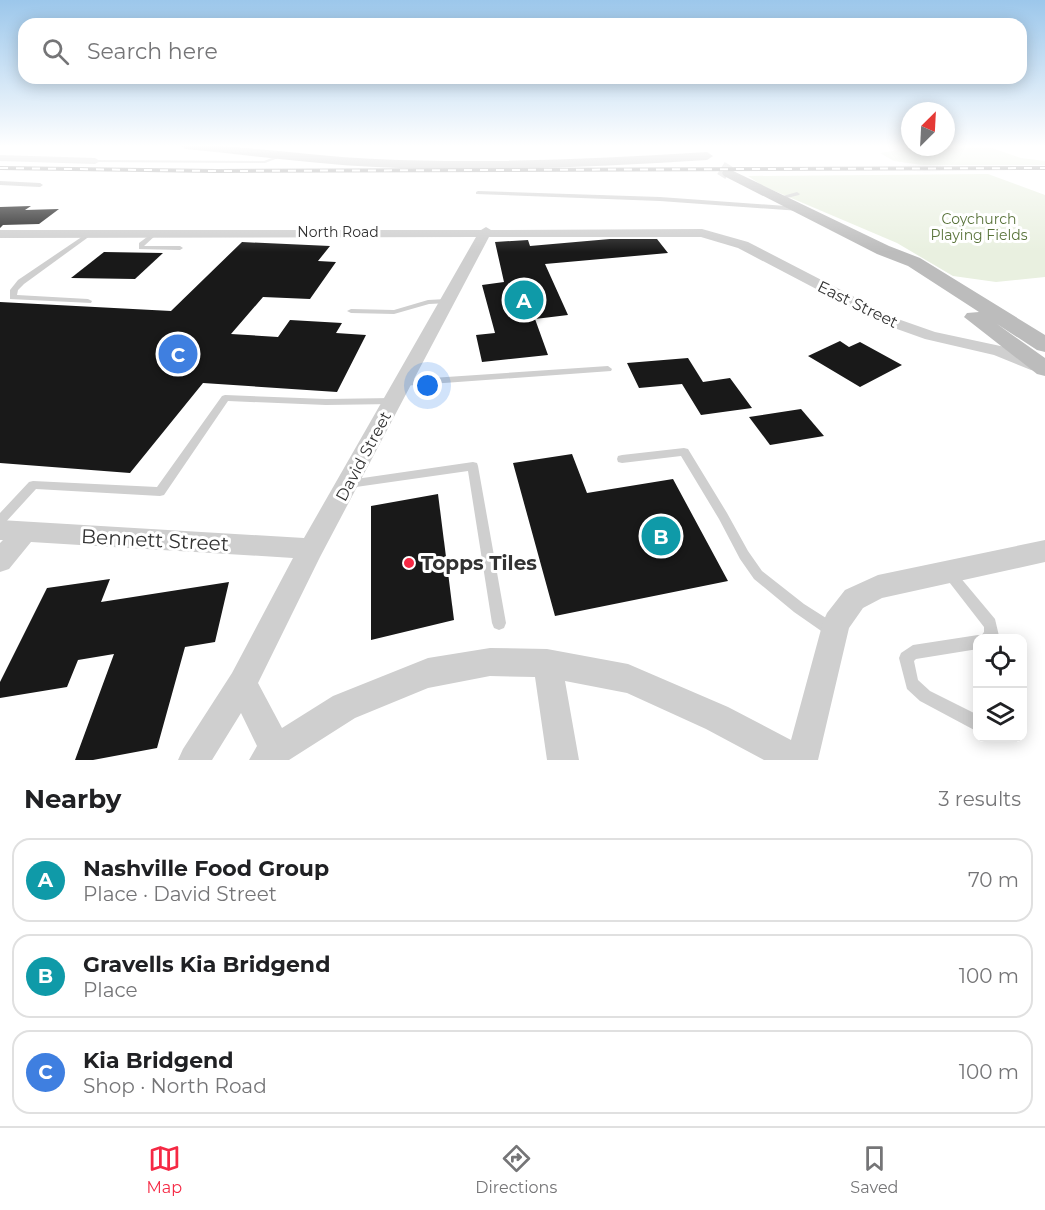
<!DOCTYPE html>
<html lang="en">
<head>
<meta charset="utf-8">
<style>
  body { margin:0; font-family:Montserrat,sans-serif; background:#f6f6f6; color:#202124 }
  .controls { position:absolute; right:18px; bottom:18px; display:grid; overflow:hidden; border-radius:12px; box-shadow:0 3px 15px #0003 }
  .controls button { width:54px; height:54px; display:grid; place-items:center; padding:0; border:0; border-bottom:2px solid #e0e0e0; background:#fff; color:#202124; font:30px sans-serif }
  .compass { position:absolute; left:901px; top:102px; width:54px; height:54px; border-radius:50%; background:#fff; box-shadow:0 3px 15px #0003; rotate:24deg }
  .you { position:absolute; left:428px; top:386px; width:21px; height:21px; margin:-15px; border:4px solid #fff; border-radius:50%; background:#1a73e8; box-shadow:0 0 0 9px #1a73e833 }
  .badge { display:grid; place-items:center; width:39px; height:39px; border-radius:50%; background:#f52944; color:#fff; font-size:20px; font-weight:700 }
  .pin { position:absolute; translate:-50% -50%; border:3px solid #fff; box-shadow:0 2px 6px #0006 }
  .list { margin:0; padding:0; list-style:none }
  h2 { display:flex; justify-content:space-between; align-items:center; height:78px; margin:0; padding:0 24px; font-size:26px }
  h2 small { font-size:20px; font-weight:400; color:#757577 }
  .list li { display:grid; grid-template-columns:39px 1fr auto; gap:18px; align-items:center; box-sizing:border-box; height:84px; margin:0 12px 12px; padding:0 12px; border:2px solid #e0e0e0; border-radius:18px }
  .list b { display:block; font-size:22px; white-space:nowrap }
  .list p { margin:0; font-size:20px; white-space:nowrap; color:#757577 }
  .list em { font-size:20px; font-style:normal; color:#757577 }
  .icon { flex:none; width:33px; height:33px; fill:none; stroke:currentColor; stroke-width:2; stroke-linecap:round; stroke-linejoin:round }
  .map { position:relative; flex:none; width:1045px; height:760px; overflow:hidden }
  .search { position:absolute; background:#fff; box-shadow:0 3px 15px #0003; left:18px; right:18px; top:18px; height:66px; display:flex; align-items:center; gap:15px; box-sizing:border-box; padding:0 21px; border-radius:18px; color:#757577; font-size:22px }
  .sheet { height:366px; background:#fff }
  nav { display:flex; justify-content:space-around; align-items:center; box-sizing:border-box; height:84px; border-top:2px solid #e0e0e0; background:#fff; font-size:16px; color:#757577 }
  nav a { display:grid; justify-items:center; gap:3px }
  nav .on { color:#f52944 }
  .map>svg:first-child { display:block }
  .green { fill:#e9f0e0 }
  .building { fill:#191919 }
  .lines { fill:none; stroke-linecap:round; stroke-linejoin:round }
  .secondary-tunnel { stroke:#d6d6d6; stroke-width:14; stroke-dasharray:14 7; stroke-linecap:butt }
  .lane { fill:#cfcfcf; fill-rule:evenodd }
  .street { fill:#cfcfcf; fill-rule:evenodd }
  .secondary { fill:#bcbcbc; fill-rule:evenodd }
  .rail-casing { stroke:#878787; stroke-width:4 }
  .rail { stroke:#fff; stroke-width:2; stroke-dasharray:8; stroke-linecap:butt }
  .poi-dot { fill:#f52944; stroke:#fff; stroke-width:2 }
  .labels { text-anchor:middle; stroke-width:6; stroke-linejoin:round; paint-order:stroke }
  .far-park-label { font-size:14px; fill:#59733a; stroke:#fff }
  .far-street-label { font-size:14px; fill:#323232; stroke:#fff }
  .street-label { font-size:16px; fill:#323232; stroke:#fff }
  .near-street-label { font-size:20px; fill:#323232; stroke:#fff }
  .near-poi-label { font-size:20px; font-weight:bold; fill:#323232; stroke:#fff; text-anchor:start }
</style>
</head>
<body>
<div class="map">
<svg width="1045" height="760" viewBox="0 0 1045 760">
  <rect width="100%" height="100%" fill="#fff"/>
  <g class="green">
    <path d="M905,145L910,147L983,145L1021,158L1045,161V165H922L894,161L880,153L905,149Z"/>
    <path d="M988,174L1045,195V277L996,282L953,276L897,243L763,186L748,176Z"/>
  </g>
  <g class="building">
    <path d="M31,206L25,210L59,209L39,224L3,225L0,228V207Z"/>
    <path d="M610,239H657L668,253L545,264L568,315L535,319L548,355L482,362L476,335L495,333L482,285L504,282L495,242L528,240L530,246Z"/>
    <path d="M242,242L330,246L318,261L336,262L310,299L263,297L231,334L278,337L290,320L342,323L336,333L366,335L337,392L203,383L130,473L0,463V302L171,311Z"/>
    <path d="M104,252L163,253L135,279L71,278Z"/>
    <path d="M840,341L849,347L860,342L902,365L860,387L808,356Z"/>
    <path d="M688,358L703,382L730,378L752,408L701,415L682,384L639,388L627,363Z"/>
    <path d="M801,409L824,436L770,445L749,417Z"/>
    <path d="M572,454L587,493L673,479L728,581L555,616L513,463Z"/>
    <path d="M438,494L454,620L371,640V506Z"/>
    <path d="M110,579L101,602L229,582L215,642L185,647L157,748L93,760H75L114,654L78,660L67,687L0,698V682L47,588Z"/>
  </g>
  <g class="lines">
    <path class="secondary-tunnel" d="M721,168L729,173"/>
    <g class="lane">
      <path d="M282,154L286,155L265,163L95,162L93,161L95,160L264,161Z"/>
      <path d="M0,181L40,183L43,185L40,187L0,185Z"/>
      <path d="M478,191L660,197L800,207L803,209L800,211L660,201L476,194V192Z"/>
      <path d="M797,192L800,194L799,195L779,200L776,198Z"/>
      <path d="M155,231L157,232V234L144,246H180L183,248L180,250L139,249V243Z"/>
      <path d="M89,232L94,233L24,284L18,290L17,295L88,299L92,301L91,303L10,299V290L18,280Z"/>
      <path d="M446,299H449V303L429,304L394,314L351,313L347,311L351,309L394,310L428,300Z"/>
      <path d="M608,366L612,369L611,371L402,386L397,383L402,380Z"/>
      <path d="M225,395L326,399L393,398L398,401L393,404L326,405L228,401L164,495L160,496L36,489L4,524L0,526V513L29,482L33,481L157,487L222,396Z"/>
      <path d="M684,448L688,449L727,513L748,551L762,571L804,604L837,625L839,630L837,635L832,637L827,635L794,612L754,579L740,559L719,519L681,456L622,463L618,462L617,459L618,456L622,455Z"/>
      <path d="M473,462L477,463L478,466L506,623L504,628L499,630L494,628L492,623L468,471L349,488L345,487L344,484L345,481L349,480Z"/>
      <path d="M950,568L954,570L995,619L999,636L998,638H978V649L916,659L914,661L918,680L930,691L978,715V732L920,701L907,689L899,658L901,653L913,645L978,635L981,636L984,632V627L946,578L944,574L946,570Z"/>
    </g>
    <g class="street">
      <path d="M0,155L95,158L100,161L95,164L0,161Z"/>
      <path d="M486,227L491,230L702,229L748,242L895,318L935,332L1005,347L1043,362L1045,367L1037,371L1031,370L994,355L925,339L883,324L738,248L701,237H489L320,557L258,683L282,728L333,696L428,658L490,648L547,649L628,664L728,707L791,740L823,622L827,613L845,590L878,575L1045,540V562L882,598L863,608L849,628L818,760H764L706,729L627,693L565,681L579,760H547L535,677L490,676L428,688L355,718L289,760H249L257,746L241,713L212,760H178L183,749L232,673L293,558L31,542L9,569L0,572V543L3,540H0V520L304,538L476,237L0,238V230H481Z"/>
    </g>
    <g class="secondary">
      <path d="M180,145C245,145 310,156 375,159C486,164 597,159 707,152L713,156L707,160C597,167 486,172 376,167C312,164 249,155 186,149Z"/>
      <path d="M729,169L889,246L920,258L1045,335V352L1037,350L997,324L1045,358V376L1037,374L964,317L967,313L979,312L908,266L877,254L724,176L722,173L724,170Z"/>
    </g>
    <g class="rail-casing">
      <path id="rail" d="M0,168L216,171L1045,168"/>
    </g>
    <use href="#rail" class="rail"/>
  </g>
  <linearGradient id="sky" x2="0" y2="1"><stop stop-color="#9cc7eb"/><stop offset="0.58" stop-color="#fff"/><stop offset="1" stop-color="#fff" stop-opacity="0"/></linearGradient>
  <rect width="1045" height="252" fill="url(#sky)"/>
  <circle class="poi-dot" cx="409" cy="563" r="6"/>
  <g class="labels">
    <g class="far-park-label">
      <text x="979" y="224">Coychurch<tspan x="979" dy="16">Playing Fields</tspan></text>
    </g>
    <g class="far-street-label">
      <text x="338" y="237">North Road</text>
    </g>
    <g class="street-label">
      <text transform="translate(858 304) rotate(26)" y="6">East Street</text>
      <text transform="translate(363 456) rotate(-62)" y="6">David Street</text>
    </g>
    <g class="near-street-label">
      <text transform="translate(155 540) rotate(3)" y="7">Bennett Street</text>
    </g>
    <g class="near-poi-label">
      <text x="421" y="570">Topps Tiles</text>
    </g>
  </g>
</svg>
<div class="controls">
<button><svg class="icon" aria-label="locate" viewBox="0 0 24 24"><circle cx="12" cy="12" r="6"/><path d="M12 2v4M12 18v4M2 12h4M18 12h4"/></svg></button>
<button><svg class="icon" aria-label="layers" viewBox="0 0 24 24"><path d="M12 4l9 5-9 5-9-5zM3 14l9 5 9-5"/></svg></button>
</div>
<svg class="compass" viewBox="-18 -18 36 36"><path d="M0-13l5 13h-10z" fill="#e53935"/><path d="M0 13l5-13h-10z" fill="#757577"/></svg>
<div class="you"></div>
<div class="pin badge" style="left:524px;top:300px;background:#0f9aa8">A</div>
<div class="pin badge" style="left:661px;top:536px;background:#0f9aa8">B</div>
<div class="pin badge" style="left:178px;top:354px;background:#3f7fe0">C</div>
<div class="search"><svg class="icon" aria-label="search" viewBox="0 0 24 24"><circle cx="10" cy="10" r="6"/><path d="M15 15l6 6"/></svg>Search here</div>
</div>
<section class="sheet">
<h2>Nearby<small>3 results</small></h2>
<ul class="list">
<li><span class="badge" style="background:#0f9aa8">A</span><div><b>Nashville Food Group</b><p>Place · David Street</p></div><em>70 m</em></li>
<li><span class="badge" style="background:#0f9aa8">B</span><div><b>Gravells Kia Bridgend</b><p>Place</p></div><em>100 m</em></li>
<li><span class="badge" style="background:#3f7fe0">C</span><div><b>Kia Bridgend</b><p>Shop · North Road</p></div><em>100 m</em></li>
</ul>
</section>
<nav>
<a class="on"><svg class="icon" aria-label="map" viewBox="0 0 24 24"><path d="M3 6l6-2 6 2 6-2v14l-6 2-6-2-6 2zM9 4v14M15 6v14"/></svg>Map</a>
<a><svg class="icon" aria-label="directions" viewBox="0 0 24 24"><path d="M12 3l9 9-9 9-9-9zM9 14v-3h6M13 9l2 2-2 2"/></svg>Directions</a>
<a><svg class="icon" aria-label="saved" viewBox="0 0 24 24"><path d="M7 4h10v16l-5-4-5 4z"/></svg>Saved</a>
</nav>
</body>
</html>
